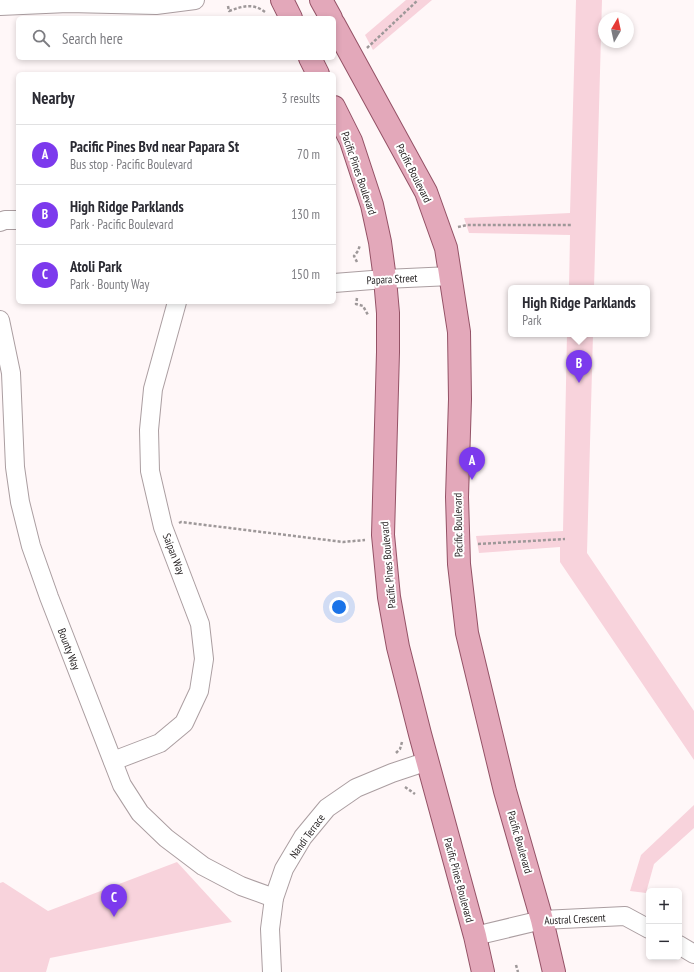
<!DOCTYPE html>
<html lang="en">
<head>
<meta charset="utf-8">
<style>
  body { margin:0; font-family:"PT Sans Narrow",sans-serif; background:#f7f7f7; color:#2b2b33 }
  .controls { position:absolute; right:12px; bottom:12px; display:grid; overflow:hidden; border-radius:6px; box-shadow:0 2px 6px #0003 }
  .controls button { width:36px; height:36px; display:grid; place-items:center; padding:0; border:0; border-bottom:1px solid #e1e1e2; background:#fff; color:#2b2b33; font:20px sans-serif }
  .compass { position:absolute; left:598px; top:12px; width:36px; height:36px; border-radius:50%; background:#fff; box-shadow:0 2px 6px #0003; rotate:9deg }
  .you { position:absolute; left:339px; top:607px; width:14px; height:14px; margin:-10px; border:3px solid #fff; border-radius:50%; background:#1a73e8; box-shadow:0 0 0 6px #1a73e833 }
  .badge { display:grid; place-items:center; width:26px; height:26px; border-radius:50%; background:#7c3aed; color:#fff; font-size:13px; font-weight:700 }
  .pin { position:absolute; translate:-50% -33px; filter:drop-shadow(0 1px 2px #0008) }
  .pin::after { content:''; position:absolute; top:21px; width:14px; height:12px; background:inherit; clip-path:polygon(0 0,100% 0,50% 100%) }
  .popup { position:absolute; left:508px; top:285px; width:142px; height:52px; box-sizing:border-box; display:grid; place-content:center; border-radius:6px; background:#fff; filter:drop-shadow(0 1px 3px #0005); font-size:13px; white-space:nowrap; color:#7c7c81 }
  .popup b { font-size:15px; color:#2b2b33 }
  .popup::after { content:''; position:absolute; left:50%; top:100%; margin-left:-8px; border:8px solid transparent; border-top-color:#fff }
  .list { margin:0; padding:0; list-style:none }
  h2 { display:flex; justify-content:space-between; align-items:center; height:52px; margin:0; padding:0 16px; font-size:17px }
  h2 small { font-size:13px; font-weight:400; color:#7c7c81 }
  .list li { display:grid; grid-template-columns:26px 1fr auto; gap:12px; align-items:center; box-sizing:border-box; height:60px; padding:0 16px; border-top:1px solid #e1e1e2 }
  .list b { display:block; font-size:15px; white-space:nowrap }
  .list p { margin:0; font-size:13px; white-space:nowrap; color:#7c7c81 }
  .list em { font-size:13px; font-style:normal; color:#7c7c81 }
  .icon { flex:none; width:22px; height:22px; fill:none; stroke:currentColor; stroke-width:2; stroke-linecap:round; stroke-linejoin:round }
  .map { position:relative; flex:none; width:694px; height:972px; overflow:hidden }
  .search { position:absolute; background:#fff; box-shadow:0 2px 6px #0003; left:16px; top:16px; width:320px; height:44px; display:flex; align-items:center; gap:10px; box-sizing:border-box; padding:0 14px; border-radius:6px; color:#7c7c81; font-size:15px }
  .panel { position:absolute; background:#fff; box-shadow:0 2px 6px #0003; left:16px; top:72px; width:320px; height:232px; border-radius:6px }
  .map>svg:first-child { display:block }
  .green { fill:#f8d3dc }
  .lines { fill:none; stroke-linecap:round; stroke-linejoin:round }
  .street-casing { stroke:#ab9ea1; stroke-width:20 }
  .primary-casing { stroke:#945266; stroke-width:24 }
  .path { stroke:#9e9899; stroke-width:2.5; stroke-dasharray:3 2; stroke-linecap:butt }
  .street { stroke:#fff; stroke-width:18 }
  .primary { stroke:#e3a8ba; stroke-width:22 }
  .labels { text-anchor:middle; stroke-width:4; stroke-linejoin:round; paint-order:stroke }
  .street-label { font-size:11px; fill:#221e1f; stroke:#fff }
</style>
</head>
<body>
<div class="map">
<svg width="694" height="972" viewBox="0 0 694 972">
  <rect width="100%" height="100%" fill="#fff7f8"/>
  <g class="green">
    <path d="M406,0H432L373,50L365,35Z"/>
    <path d="M576,0H602L594,288H569L570,235L469,233L464,218L570,213Z"/>
    <path d="M567,334H593L587,553L694,711V760L560,562V547L479,553L476,536L563,531Z"/>
    <path d="M694,805V828L654,864L646,893L630,891L641,855Z"/>
    <path d="M177,862L232,922L50,958L46,972H0V883L3,882L48,911Z"/>
  </g>
  <g class="lines">
    <g class="street-casing">
      <g id="street">
        <path d="M0,6L68,3L156,5L195,0"/>
        <path d="M0,222L5,220H18"/>
        <path d="M334,283L385,279L451,276"/>
        <path d="M0,320L11,373L15,467L20,502L31,546L49,597L122,785L140,813L166,838L203,866L241,886L274,898"/>
        <path d="M113,761L160,743L184,723L199,691L204,659L200,624L163,527L150,471L149,430L153,389L177,302"/>
        <path d="M475,936L542,920L625,916L649,929"/>
        <path d="M679,945L694,954"/>
        <path d="M272,972L270,929L274,898L284,869L303,837L327,808L356,788L392,773L428,761"/>
      </g>
    </g>
    <g class="primary-casing">
      <g id="primary">
        <path d="M282,0L291,18"/>
        <path d="M321,0L331,18"/>
        <path d="M334,24L426,192L446,248L459,332L460,399L457,497L459,564L467,633L505,791L542,920L554,972"/>
        <path d="M310,58L318,74"/>
        <path d="M334,107L351,141L372,205L380,242L385,279L388,313V352L383,535L389,597L398,647L420,734L475,936L483,972"/>
      </g>
    </g>
    <g class="path">
      <path d="M228,6L229,11C243,6 253,3 265,12"/>
      <path d="M367,48L418,0"/>
      <path d="M458,227L467,225H571"/>
      <path d="M357,262L354,256L358,251L360,245"/>
      <path d="M357,298L356,304L363,306L368,315"/>
      <path d="M179,523L181,522L343,542L365,540"/>
      <path d="M478,544L565,539"/>
      <path d="M396,753L400,749L402,742"/>
      <path d="M405,787L415,794"/>
      <path d="M516,965L518,972"/>
    </g>
    <use href="#street" class="street"/>
    <use href="#primary" class="primary"/>
  </g>
  <g class="labels">
    <g class="street-label">
      <text transform="translate(359 173) rotate(71)" y="4">Pacific Pines Boulevard</text>
      <text transform="translate(414 173) rotate(63)" y="4">Pacific Boulevard</text>
      <text transform="translate(392 279) rotate(-3)" y="4">Papara Street</text>
      <text transform="translate(458 525) rotate(-91)" y="4">Pacific Boulevard</text>
      <text transform="translate(174 554) rotate(69)" y="4">Saipan Way</text>
      <text transform="translate(388 565) rotate(-95)" y="4">Pacific Pines Boulevard</text>
      <text transform="translate(69 649) rotate(69)" y="4">Bounty Way</text>
      <text transform="translate(307 836) rotate(-54)" y="4">Nandi Terrace</text>
      <text transform="translate(520 842) rotate(74)" y="4">Pacific Boulevard</text>
      <text transform="translate(459 880) rotate(75)" y="4">Pacific Pines Boulevard</text>
      <text transform="translate(575 919) rotate(-3)" y="4">Austral Crescent</text>
    </g>
  </g>
</svg>
<div class="controls">
<button>+</button>
<button>−</button>
</div>
<svg class="compass" viewBox="-18 -18 36 36"><path d="M0-13l5 13h-10z" fill="#e53935"/><path d="M0 13l5-13h-10z" fill="#7c7c81"/></svg>
<div class="you"></div>
<div class="pin badge" style="left:472px;top:480px">A</div>
<div class="pin badge" style="left:579px;top:383px">B</div>
<div class="popup"><b>High Ridge Parklands</b>Park</div>
<div class="pin badge" style="left:114px;top:917px">C</div>
<div class="search"><svg class="icon" aria-label="search" viewBox="0 0 24 24"><circle cx="10" cy="10" r="6"/><path d="M15 15l6 6"/></svg>Search here</div>
<section class="panel">
<h2>Nearby<small>3 results</small></h2>
<ul class="list">
<li><span class="badge">A</span><div><b>Pacific Pines Bvd near Papara St</b><p>Bus stop · Pacific Boulevard</p></div><em>70 m</em></li>
<li><span class="badge">B</span><div><b>High Ridge Parklands</b><p>Park · Pacific Boulevard</p></div><em>130 m</em></li>
<li><span class="badge">C</span><div><b>Atoli Park</b><p>Park · Bounty Way</p></div><em>150 m</em></li>
</ul>
</section>
</div>
</body>
</html>
